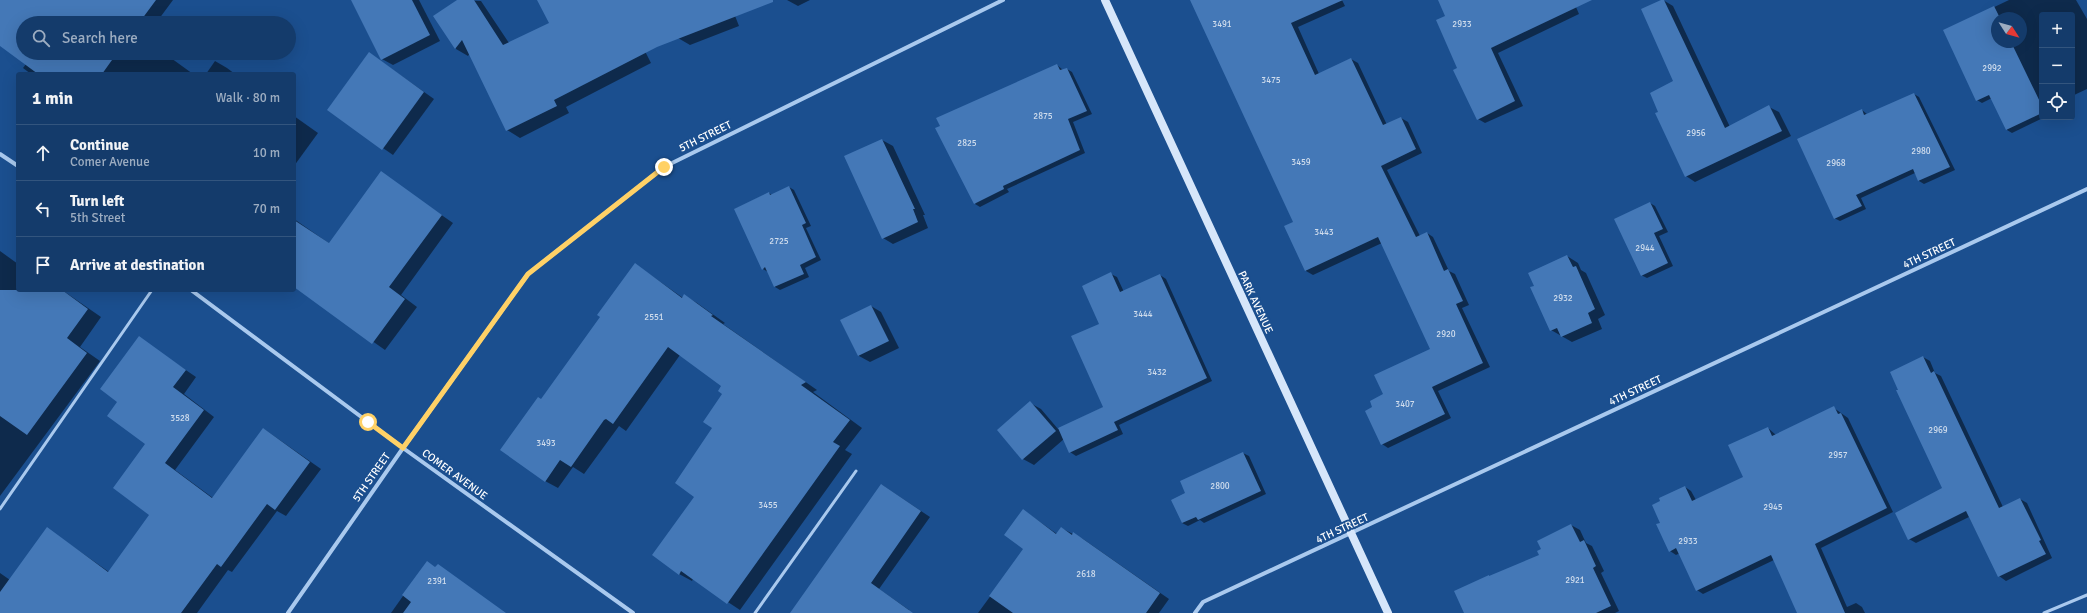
<!DOCTYPE html>
<html lang="en">
<head>
<meta charset="utf-8">
<style>
  body { margin:0; font-family:Signika,sans-serif; background:#1d4271; color:#f1f3f6 }
  .controls { position:absolute; right:12px; top:12px; display:grid; overflow:hidden; border-radius:4px; box-shadow:0 4px 16px #0002 }
  .controls button { width:36px; height:36px; display:grid; place-items:center; padding:0; border:0; border-bottom:1px solid #33557e; background:#143b6b; color:#f1f3f6; font:20px sans-serif }
  .compass { position:absolute; left:1991px; top:12px; width:36px; height:36px; border-radius:50%; background:#143b6b; box-shadow:0 4px 16px #0002; rotate:126deg }
  .stop { position:absolute; width:12px; height:12px; margin:-9px; border:3px solid #ffd166; border-radius:50%; background:#fff }
  .stop.end { background:#ffd166; border-color:#fff; box-shadow:0 1px 4px #0008 }
  .list { margin:0; padding:0; list-style:none }
  h2 { display:flex; justify-content:space-between; align-items:center; height:52px; margin:0; padding:0 16px; font-size:17px }
  h2 small { font-size:13px; font-weight:400; color:#9dadc1 }
  .list li { display:grid; grid-template-columns:26px 1fr auto; gap:12px; align-items:center; box-sizing:border-box; height:56px; padding:0 16px; border-top:1px solid #33557e }
  .list b { display:block; font-size:15px; white-space:nowrap }
  .list p { margin:0; font-size:13px; white-space:nowrap; color:#9dadc1 }
  .list em { font-size:13px; font-style:normal; color:#9dadc1 }
  .icon { flex:none; width:22px; height:22px; fill:none; stroke:currentColor; stroke-width:2; stroke-linecap:round; stroke-linejoin:round }
  .map { position:relative; flex:none; width:2087px; height:613px; overflow:hidden }
  .search { position:absolute; background:#143b6b; box-shadow:0 4px 16px #0002; left:16px; top:16px; width:280px; height:44px; display:flex; align-items:center; gap:10px; box-sizing:border-box; padding:0 14px; border-radius:22px; color:#9dadc1; font-size:15px }
  .panel { position:absolute; background:#143b6b; box-shadow:0 4px 16px #0002; left:16px; top:72px; width:280px; height:220px; border-radius:4px }
  .map>svg:first-child { display:block }
  .shadow { fill:#0007; fill-rule:evenodd }
  .building { fill:#4478b7 }
  .lines { fill:none; stroke-linecap:round; stroke-linejoin:round }
  .lane { stroke:#a9c9ee; stroke-width:3 }
  .street { stroke:#a9c9ee; stroke-width:4 }
  .secondary { stroke:#d6e6fa; stroke-width:8 }
  .route { stroke:#ffd166; stroke-width:5 }
  .labels { text-anchor:middle; stroke-width:4; stroke-linejoin:round; paint-order:stroke }
  .number-label { font-size:9px; fill:#d0dded }
  .street-label { font-size:11px; fill:#fff; stroke:#1b4f8f }
</style>
</head>
<body>
<div class="map">
<svg width="2087" height="613" viewBox="0 0 2087 613">
  <rect width="100%" height="100%" fill="#1b4f8f"/>
  <g class="shadow">
    <path d="M0,0H173L156,23H23V53H164L193,74H31L23,68L26,64L0,45Z"/>
    <path d="M352,0H419L440,41L393,65L382,59Z"/>
    <path d="M459,0L481,1L509,43L550,24L553,0H619L651,63L566,107L569,113L520,138L507,130L470,53L468,56L456,49L435,16Z"/>
    <path d="M664,0H736L730,3L739,26L690,45L678,38Z"/>
    <path d="M787,0H810L798,6Z"/>
    <path d="M1191,0H1342L1345,6L1298,27L1319,74L1351,59L1358,63L1387,125L1401,118L1408,122L1422,153L1387,170L1420,236L1427,233L1433,237L1449,271L1455,274L1469,305L1462,308L1490,367L1438,391L1451,418L1388,448L1382,444L1374,408L1384,395L1431,349L1382,243L1313,275L1306,271L1286,227L1294,223Z"/>
    <path d="M1439,0H1573L1579,14L1498,53L1523,106L1485,123L1478,119L1458,69L1446,16Z"/>
    <path d="M1663,0L1673,6L1730,127L1769,107L1779,112L1791,136L1695,182L1686,176L1659,112L1675,82Z"/>
    <path d="M2009,0H2076L2087,19V89L2072,96V15H2042V117H2045L2012,133L2007,130L1992,98L1982,103L1977,100L1944,31ZM1997,18H2021V42H1997Z"/>
    <path d="M369,53L434,99L393,155L328,110Z"/>
    <path d="M215,61L227,68L235,74H206Z"/>
    <path d="M1057,65L1063,70L1067,69L1072,72L1092,114L1073,122L1085,153L1007,189L1009,192L980,207L975,204Z"/>
    <path d="M1914,94L1919,97L1955,170L1924,184L1919,181L1915,173L1861,198L1866,209L1840,221L1834,218L1862,110L1868,115Z"/>
    <path d="M294,116L318,133L294,166Z"/>
    <path d="M882,140L893,146L925,215H923L928,228L893,244L883,238Z"/>
    <path d="M381,173L453,223L401,295L417,307L385,350L294,286V219L330,244Z"/>
    <path d="M789,187L794,190L811,226L806,228L821,260L805,268L809,277L780,290L775,287L768,272L763,269L735,209L769,193L772,195Z"/>
    <path d="M1650,203L1655,206L1668,232L1659,236L1673,266L1647,278L1641,275Z"/>
    <path d="M0,251L18,264V290H62L101,317L80,347L100,361L0,496Z"/>
    <path d="M1567,256L1578,263L1581,270L1586,273L1605,315L1598,319L1602,329L1572,342L1551,330L1535,286Z"/>
    <path d="M635,264L683,298L685,296L697,303L725,323L723,324L817,390L813,392L862,428L845,450L852,454L740,610L693,579L692,581L679,574L696,496L723,394V386L680,355L626,431L619,426L584,474L573,467L558,488L545,481L541,400L602,317Z"/>
    <path d="M1111,274L1117,277L1124,292L1160,275L1166,279L1212,381L1119,425L1123,434L1076,456L1070,452L1064,439L1034,465L1023,459L1030,403L1041,409L1058,429L1104,407L1100,324Z"/>
    <path d="M871,306L881,312L899,348L870,362L859,356L842,321Z"/>
    <path d="M139,338L196,377L184,394L214,417L175,470L213,498L264,429L321,469L286,516L277,511L232,572L228,570L197,613H3L0,611V573L10,580L48,529L109,572L151,515L147,443L119,401Z"/>
    <path d="M1923,357L1930,361L1935,373L1941,376L2003,507L2020,499L2027,503L2052,558L2006,581L1999,576L1969,517L1916,543L1909,539L1944,489Z"/>
    <path d="M1834,408L1848,418L1893,512L1821,548L1847,607L1856,603L1862,607L1865,613H1798L1774,560L1703,594L1697,590L1680,553L1676,555L1670,551L1661,523L1685,487L1691,491L1696,500L1744,478L1768,428L1776,435Z"/>
    <path d="M1243,453L1249,456L1266,494L1204,523L1200,520L1188,526L1182,523L1186,493Z"/>
    <path d="M882,485L930,517L879,589L909,610L908,613H791Z"/>
    <path d="M1023,510L1057,534L1061,528L1083,539L1169,599L1159,613H978L1025,549Z"/>
    <path d="M1571,525L1580,530L1586,543L1592,546L1604,571L1601,573L1619,611L1615,613H1466L1490,577L1541,556Z"/>
    <path d="M427,562L498,613H391Z"/>
  </g>
  <g class="building">
    <path d="M0,0H156L139,23H23V53H117L102,74H38L0,46Z"/>
    <path d="M351,0H412L430,35L381,60Z"/>
    <path d="M457,0H474L503,45L549,23L537,0H773V2L657,47L554,100L557,106L506,131L462,40L455,49L433,16Z"/>
    <path d="M1190,0H1343L1291,23L1315,75L1351,58L1383,125L1401,117L1416,149L1381,166L1416,237L1427,232L1444,271L1448,269L1463,301L1456,304L1483,363L1432,387L1445,414L1381,445L1365,411L1372,407L1370,401L1383,394L1374,375L1430,349L1378,237L1305,271L1284,226L1293,222Z"/>
    <path d="M1438,0H1592L1491,48L1515,101L1477,120L1453,70L1457,68L1436,20L1445,16Z"/>
    <path d="M1661,0H1664L1725,128L1769,105L1782,131L1685,177L1655,113L1658,112L1650,93L1673,81L1641,9Z"/>
    <path d="M1994,6L2000,18H1997V42H2011L2042,106V113L2006,130L1989,95L1976,101L1943,30Z"/>
    <path d="M369,52L424,92L382,150L327,110Z"/>
    <path d="M1057,64L1060,70L1067,68L1087,111L1068,119L1080,150L1003,186L1004,189L974,204L935,128L940,126L936,118Z"/>
    <path d="M1914,93L1950,167L1918,181L1913,169L1856,195L1862,206L1834,219L1797,139L1862,109L1864,115Z"/>
    <path d="M882,139L915,209H913L918,222L882,239L844,156Z"/>
    <path d="M381,171L442,215L389,287L405,299L372,344L294,287V220L329,243Z"/>
    <path d="M789,186L806,223L802,225L816,257L800,265L804,274L774,287L765,267L762,270L734,209L769,192L770,195Z"/>
    <path d="M1650,202L1663,229L1654,233L1668,263L1641,276L1614,219Z"/>
    <path d="M1567,255L1573,267L1576,266L1595,309L1588,313L1592,323L1561,337L1557,328L1550,331L1530,287L1534,286L1528,273Z"/>
    <path d="M635,263L682,298L684,294L713,315L711,316L806,382L801,385L850,420L833,442L840,446L727,604L681,571L679,575L652,555L694,497L675,483L712,428L703,422L722,394L718,391L721,386L668,347L613,424L606,419L604,420L571,467L560,460L545,482L500,450L538,397L541,399L600,317L597,315Z"/>
    <path d="M1111,272L1120,292L1160,274L1207,378L1114,422L1118,430L1069,453L1058,428L1103,407L1071,336L1099,324L1082,286Z"/>
    <path d="M0,290H62L88,309L67,338L87,353L27,435L0,416Z"/>
    <path d="M871,305L889,341L858,356L840,320Z"/>
    <path d="M139,336L186,370L173,387L204,410L165,463L212,498L263,428L310,462L275,510L267,504L221,567L217,564L181,613H0V592L47,527L108,572L149,515L113,488L145,444L107,416L117,402L100,389Z"/>
    <path d="M1923,356L1931,373L1934,371L1999,508L2020,498L2041,540L2039,541L2046,554L1998,577L1966,511L1908,540L1895,513L1942,488L1896,390H1898L1890,372Z"/>
    <path d="M1030,401L1056,431L1022,460L997,430Z"/>
    <path d="M1834,406L1838,414L1841,413L1887,508L1815,544L1845,613H1797L1771,555L1696,591L1676,548L1669,552L1656,524L1660,523L1652,505L1660,501L1659,498L1685,486L1692,501L1743,477L1728,445L1768,427L1772,436Z"/>
    <path d="M1243,452L1261,491L1198,520L1196,517L1182,523L1171,500L1185,493L1180,481Z"/>
    <path d="M881,484L921,511L871,583L913,613H790Z"/>
    <path d="M1023,509L1056,534L1061,527L1072,535L1073,532L1160,593L1146,613H1013L989,596L1023,549L1004,535Z"/>
    <path d="M1571,524L1580,542L1584,540L1596,566L1593,568L1611,606L1596,613H1464L1454,591L1489,575V576L1539,555L1537,551L1541,549L1537,541Z"/>
    <path d="M427,561L435,567L438,564L506,613H403L411,602L402,595Z"/>
  </g>
  <g class="lines">
    <g class="lane">
      <path d="M0,509L152,290"/>
      <path d="M755,613L856,471"/>
      <path d="M2044,613L2087,595"/>
    </g>
    <g class="street">
      <path d="M0,154L18,166"/>
      <path d="M191,290L403,448L633,613"/>
      <path d="M288,613L403,448L528,274L664,167L1003,0"/>
      <path d="M1195,613L1203,602L2087,189"/>
    </g>
    <path class="secondary" d="M1105,0L1388,613"/>
  </g>
  <g class="lines">
    <path class="route" d="M368,422L403,448L528,274L664,167"/>
  </g>
  <g class="labels">
    <g class="number-label">
      <text x="1222" y="27">3491</text>
      <text x="1462" y="27">2933</text>
      <text x="1992" y="71">2992</text>
      <text x="1271" y="83">3475</text>
      <text x="1043" y="119">2875</text>
      <text x="1696" y="136">2956</text>
      <text x="967" y="146">2825</text>
      <text x="1921" y="154">2980</text>
      <text x="1301" y="165">3459</text>
      <text x="1836" y="166">2968</text>
      <text x="1324" y="235">3443</text>
      <text x="779" y="244">2725</text>
      <text x="1645" y="251">2944</text>
      <text x="1563" y="301">2932</text>
      <text x="1143" y="317">3444</text>
      <text x="654" y="320">2551</text>
      <text x="1446" y="337">2920</text>
      <text x="1157" y="375">3432</text>
      <text x="1405" y="407">3407</text>
      <text x="180" y="421">3528</text>
      <text x="1938" y="433">2969</text>
      <text x="546" y="446">3493</text>
      <text x="1838" y="458">2957</text>
      <text x="1220" y="489">2800</text>
      <text x="768" y="508">3455</text>
      <text x="1773" y="510">2945</text>
      <text x="1688" y="544">2933</text>
      <text x="1086" y="577">2618</text>
      <text x="1575" y="583">2921</text>
      <text x="437" y="584">2391</text>
    </g>
    <g class="street-label">
      <text transform="translate(705 136) rotate(-26)" y="4">5TH STREET</text>
      <text transform="translate(1929 253) rotate(-25)" y="4">4TH STREET</text>
      <text transform="translate(1256 302) rotate(65)" y="4">PARK AVENUE</text>
      <text transform="translate(1635 390) rotate(-25)" y="4">4TH STREET</text>
      <text transform="translate(455 474) rotate(36)" y="4">COMER AVENUE</text>
      <text transform="translate(371 477) rotate(-55)" y="4">5TH STREET</text>
      <text transform="translate(1342 528) rotate(-25)" y="4">4TH STREET</text>
    </g>
  </g>
</svg>
<div class="controls">
<button>+</button>
<button>−</button>
<button><svg class="icon" aria-label="locate" viewBox="0 0 24 24"><circle cx="12" cy="12" r="6"/><path d="M12 2v4M12 18v4M2 12h4M18 12h4"/></svg></button>
</div>
<svg class="compass" viewBox="-18 -18 36 36"><path d="M0-13l5 13h-10z" fill="#e53935"/><path d="M0 13l5-13h-10z" fill="#9dadc1"/></svg>
<div class="stop" style="left:368px;top:422px"></div>
<div class="stop end" style="left:664px;top:167px"></div>
<div class="search"><svg class="icon" aria-label="search" viewBox="0 0 24 24"><circle cx="10" cy="10" r="6"/><path d="M15 15l6 6"/></svg>Search here</div>
<section class="panel">
<h2>1 min<small>Walk · 80 m</small></h2>
<ul class="list">
<li><svg class="icon" aria-label="ahead" viewBox="0 0 24 24"><path d="M12 20V5M6 11l6-6 6 6"/></svg><div><b>Continue</b><p>Comer Avenue</p></div><em>10 m</em></li>
<li><svg class="icon" aria-label="left" viewBox="0 0 24 24"><path d="M17 20v-9H6M10 6l-5 5 5 5"/></svg><div><b>Turn left</b><p>5th Street</p></div><em>70 m</em></li>
<li><svg class="icon" aria-label="arrive" viewBox="0 0 24 24"><path d="M6 21V4h12l-3 4 3 4H6"/></svg><div><b>Arrive at destination</b></div></li>
</ul>
</section>
</div>
</body>
</html>
